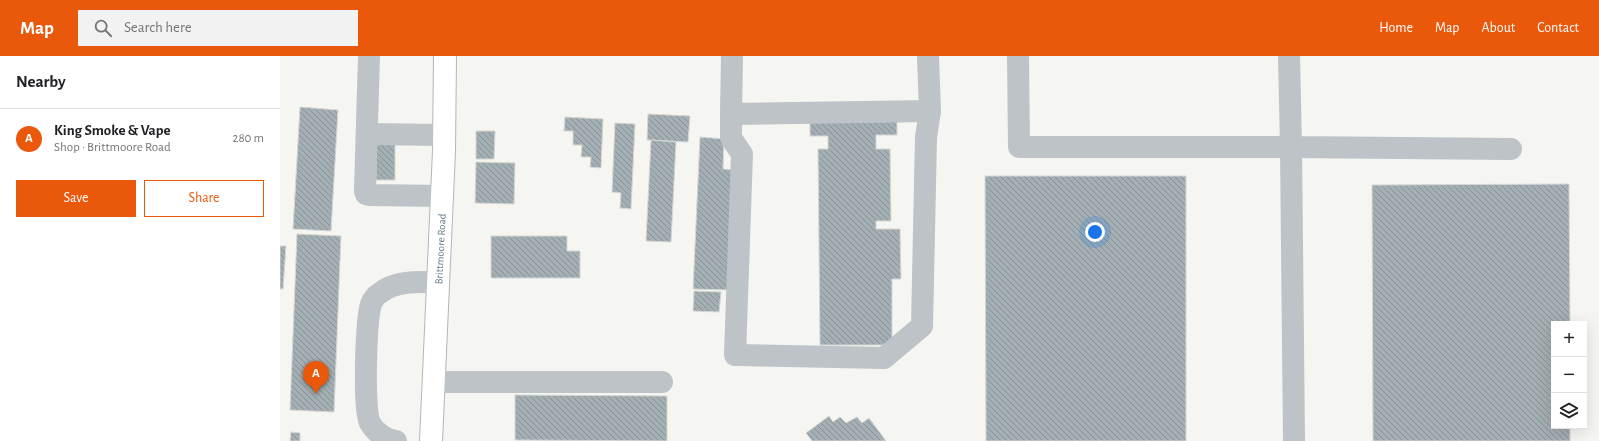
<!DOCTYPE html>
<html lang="en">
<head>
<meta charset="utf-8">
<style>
  body { margin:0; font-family:"Alegreya Sans",sans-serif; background:#f2f2f2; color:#202124 }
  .controls { position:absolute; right:12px; bottom:12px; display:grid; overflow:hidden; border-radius:0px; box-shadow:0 4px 16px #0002 }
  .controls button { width:36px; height:36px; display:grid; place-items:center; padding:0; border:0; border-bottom:1px solid #e0e0e0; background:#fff; color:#202124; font:20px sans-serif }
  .you { position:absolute; left:815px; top:176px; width:14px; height:14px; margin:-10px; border:3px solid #fff; border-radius:50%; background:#1a73e8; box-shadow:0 0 0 6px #1a73e833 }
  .badge { display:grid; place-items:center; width:26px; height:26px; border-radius:50%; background:#ea580c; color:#fff; font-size:13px; font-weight:700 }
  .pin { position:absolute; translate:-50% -33px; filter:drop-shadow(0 1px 2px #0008) }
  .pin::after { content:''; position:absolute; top:21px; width:14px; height:12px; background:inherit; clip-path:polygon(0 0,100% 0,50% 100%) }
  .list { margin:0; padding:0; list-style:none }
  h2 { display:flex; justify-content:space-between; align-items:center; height:52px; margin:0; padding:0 16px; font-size:17px }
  h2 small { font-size:13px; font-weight:400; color:#757577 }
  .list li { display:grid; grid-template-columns:26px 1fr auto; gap:12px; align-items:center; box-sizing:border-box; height:60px; padding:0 16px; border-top:1px solid #e0e0e0 }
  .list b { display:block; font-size:15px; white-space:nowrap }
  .list p { margin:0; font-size:13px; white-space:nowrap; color:#757577 }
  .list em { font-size:13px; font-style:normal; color:#757577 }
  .actions { display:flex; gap:8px; padding:12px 16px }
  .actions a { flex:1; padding:9px 0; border:1px solid #ea580c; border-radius:0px; text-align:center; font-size:14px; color:#ea580c }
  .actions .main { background:#ea580c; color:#fff }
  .icon { flex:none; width:22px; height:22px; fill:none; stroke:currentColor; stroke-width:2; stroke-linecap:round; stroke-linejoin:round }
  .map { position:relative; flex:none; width:1319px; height:385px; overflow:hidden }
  header { display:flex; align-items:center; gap:24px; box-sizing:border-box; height:56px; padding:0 20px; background:#ea580c; color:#fff }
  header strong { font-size:19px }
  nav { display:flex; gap:22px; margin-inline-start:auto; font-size:14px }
  .search { width:280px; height:36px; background:#f2f2f2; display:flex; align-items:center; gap:10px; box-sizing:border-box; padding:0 14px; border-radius:0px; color:#757577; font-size:15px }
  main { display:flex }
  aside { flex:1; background:#fff }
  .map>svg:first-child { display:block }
  .building { fill:url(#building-back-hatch); stroke:#d6d6d4 }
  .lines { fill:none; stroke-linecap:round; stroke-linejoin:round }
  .major-casing { stroke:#b0b7ba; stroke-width:24 }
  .minor { stroke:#bdc3c6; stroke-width:22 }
  .major { stroke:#fff; stroke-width:22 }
  .labels { text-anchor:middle; stroke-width:4; stroke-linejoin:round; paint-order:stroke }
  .street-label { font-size:11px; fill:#627984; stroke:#fff }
</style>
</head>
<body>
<header>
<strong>Map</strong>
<div class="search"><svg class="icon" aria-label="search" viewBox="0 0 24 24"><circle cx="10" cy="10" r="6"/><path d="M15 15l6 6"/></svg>Search here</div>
<nav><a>Home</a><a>Map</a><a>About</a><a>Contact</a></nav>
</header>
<main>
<aside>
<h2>Nearby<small></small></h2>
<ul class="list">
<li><span class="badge">A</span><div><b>King Smoke &amp; Vape</b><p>Shop · Brittmoore Road</p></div><em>280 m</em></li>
</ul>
<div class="actions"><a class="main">Save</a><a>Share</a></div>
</aside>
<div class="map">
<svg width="1319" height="385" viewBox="0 0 1319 385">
  <defs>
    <pattern id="building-back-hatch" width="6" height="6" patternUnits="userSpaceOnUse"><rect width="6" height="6" fill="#a4afb3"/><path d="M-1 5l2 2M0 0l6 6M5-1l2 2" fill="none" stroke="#899397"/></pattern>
  </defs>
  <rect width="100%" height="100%" fill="#f5f5f1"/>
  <g class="building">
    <path d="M20,51L58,54L51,175L13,173Z"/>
    <path d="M368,58L410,60L408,86L367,84Z"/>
    <path d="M285,61L323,63L321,112L310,111L311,101H301L302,89H293V75H284Z"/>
    <path d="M617,62V79H596V93H610L611,165H596V173H620L621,223H612V289H540L538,93H548V80H530V63Z"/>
    <path d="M335,67L355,68L351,153L340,152L341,137L332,136Z"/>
    <path d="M196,75H215L214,103H196Z"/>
    <path d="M420,81L444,83L443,113L455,114L449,234L413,233Z"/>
    <path d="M371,84L396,86L391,186L366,185Z"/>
    <rect x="96" y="88" width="19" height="36"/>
    <path d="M196,106L235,107L234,148L195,147Z"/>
    <path d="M705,120H906V385H706Z"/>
    <path d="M1289,128L1290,268H1274V370H1290V385H1093L1092,129Z"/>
    <path d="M17,178L61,180L54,356L10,354Z"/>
    <path d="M211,180H287V195H300V222H211Z"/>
    <path d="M0,190H6L3,233H0Z"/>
    <path d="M414,235L441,236L439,256L413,255Z"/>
    <path d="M235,339L387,340V385L235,384Z"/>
    <path d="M549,360L553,366L560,361L566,367L577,361L582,367L589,362L606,385H532L526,377Z"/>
    <path d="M11,376L20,377V385H10Z"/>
  </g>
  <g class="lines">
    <g class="major-casing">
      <path id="major" d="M151,385L164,95L165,0"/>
    </g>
    <g class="minor">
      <path d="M89,0L85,135L86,138L90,139L162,140"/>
      <path d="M452,0L451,58L650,55L648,0"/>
      <path d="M738,0L739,91H1011L1014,385"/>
      <path d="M1009,0L1011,91L1231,93"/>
      <path d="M451,58V82L462,98L455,299L604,302L642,270L646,81L650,55"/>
      <path d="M87,78L164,79"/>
      <path d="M154,326H382"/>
      <path d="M116,385C106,384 95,376 90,367C83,354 86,264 91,248C92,245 96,239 100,237C116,224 139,226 158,226"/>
    </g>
    <use href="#major" class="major"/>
  </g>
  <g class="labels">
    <g class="street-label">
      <text transform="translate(160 193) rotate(-87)" y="4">Brittmoore Road</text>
    </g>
  </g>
</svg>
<div class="controls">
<button>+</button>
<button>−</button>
<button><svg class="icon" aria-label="layers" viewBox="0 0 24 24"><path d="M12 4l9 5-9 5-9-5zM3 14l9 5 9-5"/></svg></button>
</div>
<div class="you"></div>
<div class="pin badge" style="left:36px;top:338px">A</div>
</div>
</main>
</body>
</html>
